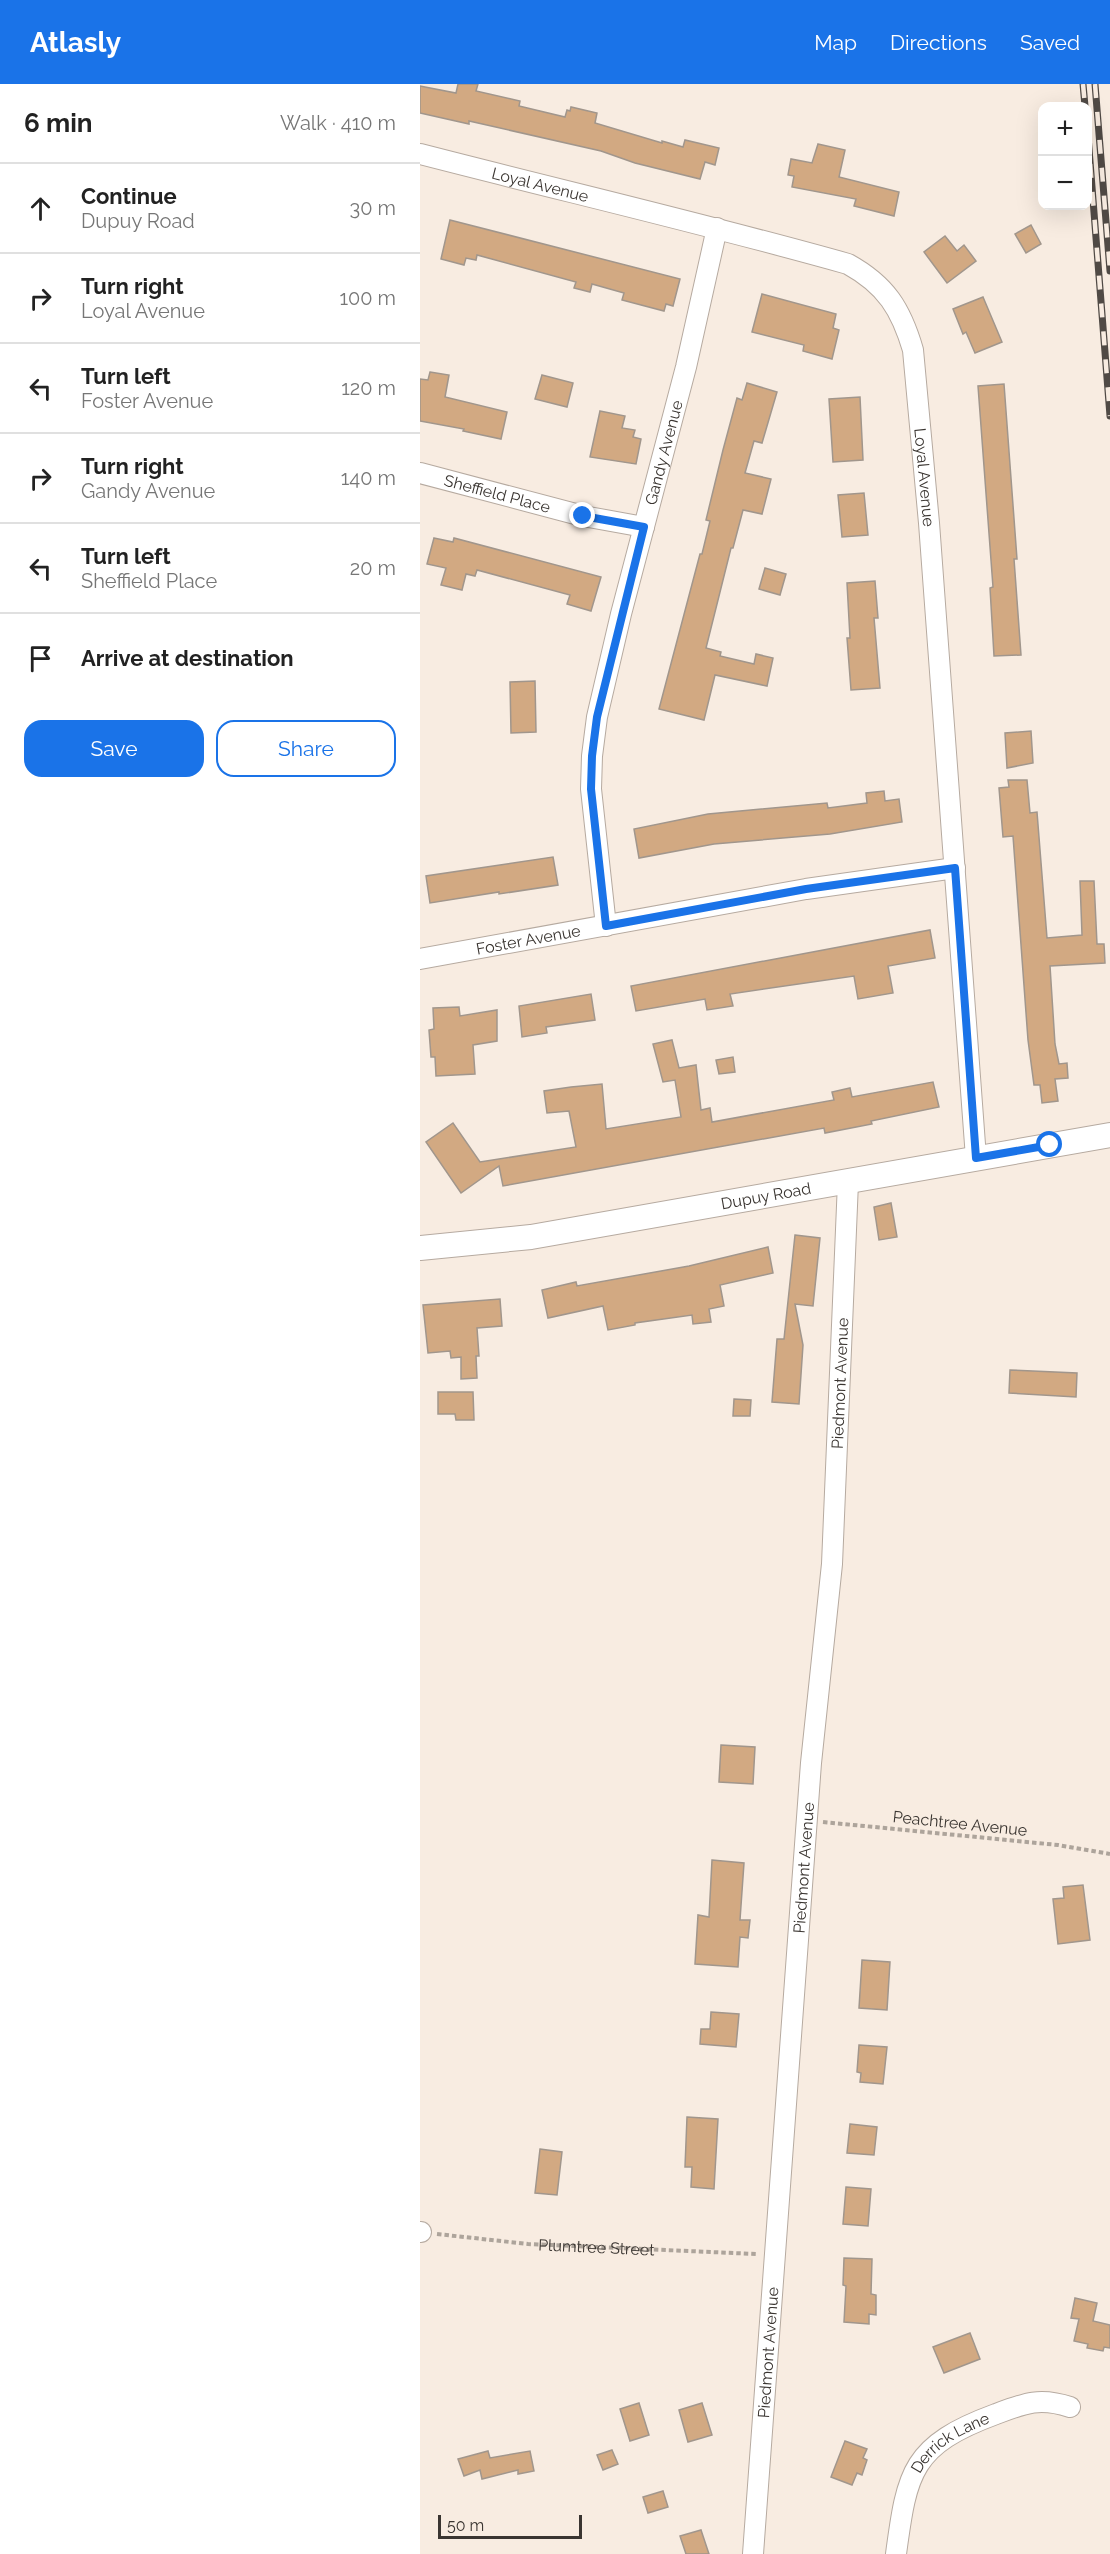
<!DOCTYPE html>
<html lang="en">
<head>
<meta charset="utf-8">
<style>
  body { margin:0; font-family:Raleway,sans-serif; background:#f6f6f6; color:#222 }
  .controls { position:absolute; right:18px; top:18px; display:grid; overflow:hidden; border-radius:12px; box-shadow:0 6px 24px #0002 }
  .controls button { width:54px; height:54px; display:grid; place-items:center; padding:0; border:0; border-bottom:2px solid #e0e0e0; background:#fff; color:#222; font:30px sans-serif }
  .scale { position:absolute; left:18px; bottom:15px; width:144px; box-sizing:border-box; padding-left:6px; border:3px solid #3a3531; border-top:0; font-size:16px; line-height:21px; white-space:nowrap; color:#3a3531; -webkit-text-stroke:4px #f8ece1; paint-order:stroke }
  .stop { position:absolute; width:18px; height:18px; margin:-14px; border:4px solid #1a73e8; border-radius:50%; background:#fff }
  .stop.end { background:#1a73e8; border-color:#fff; box-shadow:0 2px 6px #0008 }
  .list { margin:0; padding:0; list-style:none }
  h2 { display:flex; justify-content:space-between; align-items:center; height:78px; margin:0; padding:0 24px; font-size:26px }
  h2 small { font-size:20px; font-weight:400; color:#767676 }
  .list li { display:grid; grid-template-columns:39px 1fr auto; gap:18px; align-items:center; box-sizing:border-box; height:90px; padding:0 24px; border-top:2px solid #e0e0e0 }
  .list b { display:block; font-size:22px; white-space:nowrap }
  .list p { margin:0; font-size:20px; white-space:nowrap; color:#767676 }
  .list em { font-size:20px; font-style:normal; color:#767676 }
  .actions { display:flex; gap:12px; padding:18px 24px }
  .actions a { flex:1; padding:14px 0; border:2px solid #1a73e8; border-radius:18px; text-align:center; font-size:21px; color:#1a73e8 }
  .actions .main { background:#1a73e8; color:#fff }
  .icon { flex:none; width:33px; height:33px; fill:none; stroke:currentColor; stroke-width:2; stroke-linecap:round; stroke-linejoin:round }
  .map { position:relative; flex:none; width:690px; height:2470px; overflow:hidden }
  header { display:flex; align-items:center; gap:36px; box-sizing:border-box; height:84px; padding:0 30px; background:#1a73e8; color:#fff }
  header strong { font-size:28px }
  nav { display:flex; gap:33px; margin-inline-start:auto; font-size:21px }
  main { display:flex }
  aside { flex:1; background:#fff }
  .map>svg:first-child { display:block }
  .building { fill:#d2a982; stroke:#a1968c; stroke-width:1.5 }
  .lines { fill:none; stroke-linecap:round; stroke-linejoin:round }
  .minor-casing { stroke:#b6aaa0; stroke-width:22 }
  .tertiary-casing { stroke:#b6aaa0; stroke-width:26 }
  .path { stroke:#ada49b; stroke-width:4; stroke-dasharray:4.5 3; stroke-linecap:butt }
  .minor { stroke:#fff; stroke-width:20 }
  .tertiary { stroke:#fff; stroke-width:24 }
  .rail-casing { stroke:#504a45; stroke-width:7 }
  .rail { stroke:#f8ece1; stroke-width:4.5; stroke-dasharray:14; stroke-linecap:butt }
  .route { stroke:#1a73e8; stroke-width:8 }
  .labels { text-anchor:middle; stroke-width:6; stroke-linejoin:round; paint-order:stroke }
  .street-label { font-size:16px; fill:#3a3531; stroke:#f8ece1 }
</style>
</head>
<body>
<header>
<strong>Atlasly</strong>
<nav><a>Map</a><a>Directions</a><a>Saved</a></nav>
</header>
<main>
<aside>
<h2>6 min<small>Walk · 410 m</small></h2>
<ul class="list">
<li><svg class="icon" aria-label="ahead" viewBox="0 0 24 24"><path d="M12 20V5M6 11l6-6 6 6"/></svg><div><b>Continue</b><p>Dupuy Road</p></div><em>30 m</em></li>
<li><svg class="icon" aria-label="right" viewBox="0 0 24 24"><path d="M7 20v-9h11M14 6l5 5-5 5"/></svg><div><b>Turn right</b><p>Loyal Avenue</p></div><em>100 m</em></li>
<li><svg class="icon" aria-label="left" viewBox="0 0 24 24"><path d="M17 20v-9H6M10 6l-5 5 5 5"/></svg><div><b>Turn left</b><p>Foster Avenue</p></div><em>120 m</em></li>
<li><svg class="icon" aria-label="right" viewBox="0 0 24 24"><path d="M7 20v-9h11M14 6l5 5-5 5"/></svg><div><b>Turn right</b><p>Gandy Avenue</p></div><em>140 m</em></li>
<li><svg class="icon" aria-label="left" viewBox="0 0 24 24"><path d="M17 20v-9H6M10 6l-5 5 5 5"/></svg><div><b>Turn left</b><p>Sheffield Place</p></div><em>20 m</em></li>
<li><svg class="icon" aria-label="arrive" viewBox="0 0 24 24"><path d="M6 21V4h12l-3 4 3 4H6"/></svg><div><b>Arrive at destination</b></div></li>
</ul>
<div class="actions"><a class="main">Save</a><a>Share</a></div>
</aside>
<div class="map">
<svg width="690" height="2470" viewBox="0 0 690 2470">
  <rect width="100%" height="100%" fill="#f8ece1"/>
  <g class="building">
    <path d="M38,0H58L56,7L100,17L99,22L145,33L147,26L150,27L151,23L177,29L175,39L242,59V57L263,63L265,56L299,64L295,81L285,78L280,95L215,79L181,67L49,37V40L0,29V2L36,9Z"/>
    <path d="M398,60L425,66L419,93L479,108L474,132L434,122L436,115L372,103L374,92L368,91L371,75L392,79Z"/>
    <path d="M30,136L260,195L253,222L246,220L244,227L202,216L204,209L172,200L170,208L154,204L156,198L57,171L56,176L46,174L44,181L21,175Z"/>
    <path d="M611,141L621,160L606,169L595,150Z"/>
    <path d="M525,152L537,167L544,161L556,177L527,199L504,168Z"/>
    <path d="M342,210L416,230L413,244L419,246L412,275L383,267L384,261L332,248Z"/>
    <path d="M563,213L582,258L555,269L546,248L543,250L533,225Z"/>
    <path d="M10,288L29,291L25,313L87,328L81,355L43,347L44,345L0,337V295L8,296Z"/>
    <path d="M122,291L153,299L147,323L115,315Z"/>
    <path d="M327,299L357,308L342,359L334,357L325,389L351,395L342,430L323,426L313,464H311L286,564L301,568L300,572L334,580L336,570L353,574L347,602L295,591L284,636L239,625L280,470H282L290,437L286,436L303,366L317,314L322,316Z"/>
    <path d="M584,300L597,475H594L601,571L574,572L570,504L573,503L558,302Z"/>
    <path d="M440,313L443,376L413,378L409,315Z"/>
    <path d="M180,327L205,332L202,344L215,346L213,353L221,355L216,380L170,373Z"/>
    <path d="M444,409L448,451L422,453L418,411Z"/>
    <path d="M14,454L33,458L34,454L181,493L171,527L147,520L150,511L57,486L55,492L46,490L42,506L21,501L26,484L7,480Z"/>
    <path d="M345,484L366,490L360,511L339,505Z"/>
    <path d="M455,497L458,534H454L460,604L431,606L427,554H430L427,499Z"/>
    <path d="M115,597L116,648L91,649L90,598Z"/>
    <path d="M611,647L613,679L587,684L585,649Z"/>
    <path d="M588,696H607L610,729L617,728L627,854L662,851L660,797H674L677,860H684L685,879L630,882L635,960L639,980L647,979L648,994L635,995L638,1017L622,1019L620,1001H614L608,956L593,752L583,753L579,704L589,703Z"/>
    <path d="M464,707L465,717L479,715L482,738L410,750L294,760L219,774L214,745L288,730L407,719L408,724L447,719L446,709Z"/>
    <path d="M133,773L138,801L79,810V808L10,819L6,792Z"/>
    <path d="M510,846L515,874L468,882L473,909L438,915L434,892L310,910L313,922L287,926L285,915L216,927L211,902Z"/>
    <path d="M171,910L175,936L126,943L127,949L102,953L99,922Z"/>
    <path d="M39,923L40,932L77,926V957L53,961L55,990L16,992L15,973H11L9,946L14,945L13,924Z"/>
    <path d="M252,956L259,984L276,981L281,1026L290,1024L292,1038L414,1016L412,1008L430,1004L432,1013L513,998L519,1023L451,1037L452,1040L405,1049L404,1044L83,1102L79,1082L41,1109L6,1058L33,1039L60,1078L156,1063L149,1027L127,1029L124,1007L151,1003L182,1000L186,1045L261,1033L255,996L243,998L233,960Z"/>
    <path d="M313,973L315,988L299,990L296,976Z"/>
    <path d="M471,1119L477,1153L459,1156L454,1123Z"/>
    <path d="M375,1151L400,1154L393,1222L375,1220L383,1261L379,1320L352,1318L357,1255H364Z"/>
    <path d="M348,1163L353,1189L300,1201L304,1222L289,1225L291,1238L273,1240L272,1231L215,1239V1241L188,1246L183,1222L128,1234L122,1206L156,1198L157,1202L269,1182Z"/>
    <path d="M80,1215L82,1242L57,1244L59,1272H56L57,1294L41,1295V1273L31,1274L30,1267L8,1269L3,1221Z"/>
    <path d="M590,1286L657,1289L656,1313L589,1309Z"/>
    <path d="M18,1308H53L54,1336H36L35,1330H18Z"/>
    <path d="M314,1315L331,1316L330,1332H313Z"/>
    <path d="M301,1661L335,1663L333,1700L299,1698Z"/>
    <path d="M292,1776L324,1779L320,1836H330L328,1854L320,1853L318,1883L275,1880L278,1831L289,1833Z"/>
    <path d="M663,1801L670,1856L638,1860L633,1815L644,1814L643,1803Z"/>
    <path d="M442,1876L470,1878L467,1926L439,1924Z"/>
    <path d="M291,1928L319,1930L316,1963L280,1960L281,1945H290Z"/>
    <path d="M439,1961L467,1963L463,2000L440,1998L441,1989L437,1988Z"/>
    <path d="M267,2033L298,2035L294,2105L271,2103L272,2083H265Z"/>
    <path d="M430,2040L457,2043L454,2071L427,2069Z"/>
    <path d="M120,2065L142,2068L137,2111L115,2109Z"/>
    <path d="M426,2103L451,2105L448,2142L423,2140Z"/>
    <path d="M424,2174L452,2175L451,2210L456,2211V2231L449,2230V2240L424,2238L426,2202L423,2201Z"/>
    <path d="M655,2214L677,2219L673,2237L690,2241V2264L684,2263L683,2267L667,2264L668,2260L654,2257L659,2235L651,2234Z"/>
    <path d="M550,2249L560,2275L524,2289L513,2263Z"/>
    <path d="M219,2319L229,2351L210,2357L200,2325Z"/>
    <path d="M282,2319L292,2351L268,2358L259,2326Z"/>
    <path d="M425,2357L447,2365L443,2374L447,2376L442,2391L437,2389L432,2401L411,2393Z"/>
    <path d="M192,2366L198,2380L183,2386L177,2371Z"/>
    <path d="M68,2367L70,2374L110,2367L114,2387L98,2390V2386L62,2395L60,2386L44,2392L38,2375Z"/>
    <path d="M243,2407L248,2423L228,2429L223,2413Z"/>
    <path d="M281,2446L289,2470H266L260,2452Z"/>
  </g>
  <g class="lines">
    <g class="minor-casing">
      <g id="minor">
        <path id="s2" d="M0,70C143,107 286,140 428,180C466,201 481,225 493,266L509,439L556,1074"/>
        <path id="s3" d="M0,389L163,432L224,443"/>
        <path id="s4" d="M186,842L171,705L172,672L177,633L201,530L266,283L297,144"/>
        <path id="s5" d="M0,875L386,805L535,784"/>
        <path d="M0,2148H1"/>
        <path id="s6" d="M333,2470L391,1679L412,1480L428,1098"/>
        <path id="s7" d="M476,2470C487,2387 492,2361 576,2330C605,2319 620,2313 650,2323"/>
      </g>
    </g>
    <g class="tertiary-casing">
      <g id="tertiary">
        <path id="s8" d="M0,1164L111,1153L690,1051"/>
      </g>
    </g>
    <g class="path">
      <path d="M403,1738L638,1761L690,1770"/>
      <path id="s1" d="M17,2150L108,2160L336,2170"/>
    </g>
    <use href="#minor" class="minor"/>
    <use href="#tertiary" class="tertiary"/>
    <g class="rail-casing">
      <g id="rail">
        <path d="M663,0L665,22"/>
        <path d="M675,0L690,187"/>
        <path d="M668,52L690,332"/>
      </g>
    </g>
    <use href="#rail" class="rail"/>
  </g>
  <g class="lines">
    <path class="route" d="M163,432L224,443L177,633L172,672L171,705L186,842L386,805L535,784L556,1074L630,1061"/>
  </g>
  <g class="labels">
    <g class="street-label">
      <text dy="6" stroke="none"><textPath href="#s2" startOffset="124">Loyal Avenue</textPath></text>
      <text dy="6" stroke="none"><textPath href="#s4" startOffset="483">Gandy Avenue</textPath></text>
      <text dy="6" stroke="none"><textPath href="#s2" startOffset="681">Loyal Avenue</textPath></text>
      <text dy="6" stroke="none"><textPath href="#s3" startOffset="80">Sheffield Place</textPath></text>
      <text dy="6" stroke="none"><textPath href="#s5" startOffset="110">Foster Avenue</textPath></text>
      <text dy="6" stroke="none"><textPath href="#s8" startOffset="350">Dupuy Road</textPath></text>
      <text dy="6" stroke="none"><textPath href="#s6" startOffset="1174">Piedmont Avenue</textPath></text>
      <text transform="translate(540 1739) rotate(6)" y="6">Peachtree Avenue</text>
      <text dy="6" stroke="none"><textPath href="#s6" startOffset="688">Piedmont Avenue</textPath></text>
      <text dy="6" stroke="none"><textPath href="#s1" startOffset="160">Plumtree Street</textPath></text>
      <text dy="6" stroke="none"><textPath href="#s6" startOffset="202">Piedmont Avenue</textPath></text>
      <text dy="6" stroke="none"><textPath href="#s7" startOffset="132">Derrick Lane</textPath></text>
    </g>
  </g>
</svg>
<div class="controls">
<button>+</button>
<button>−</button>
</div>
<div class="scale">50 m</div>
<div class="stop" style="left:630px;top:1061px"></div>
<div class="stop end" style="left:163px;top:432px"></div>
</div>
</main>
</body>
</html>
